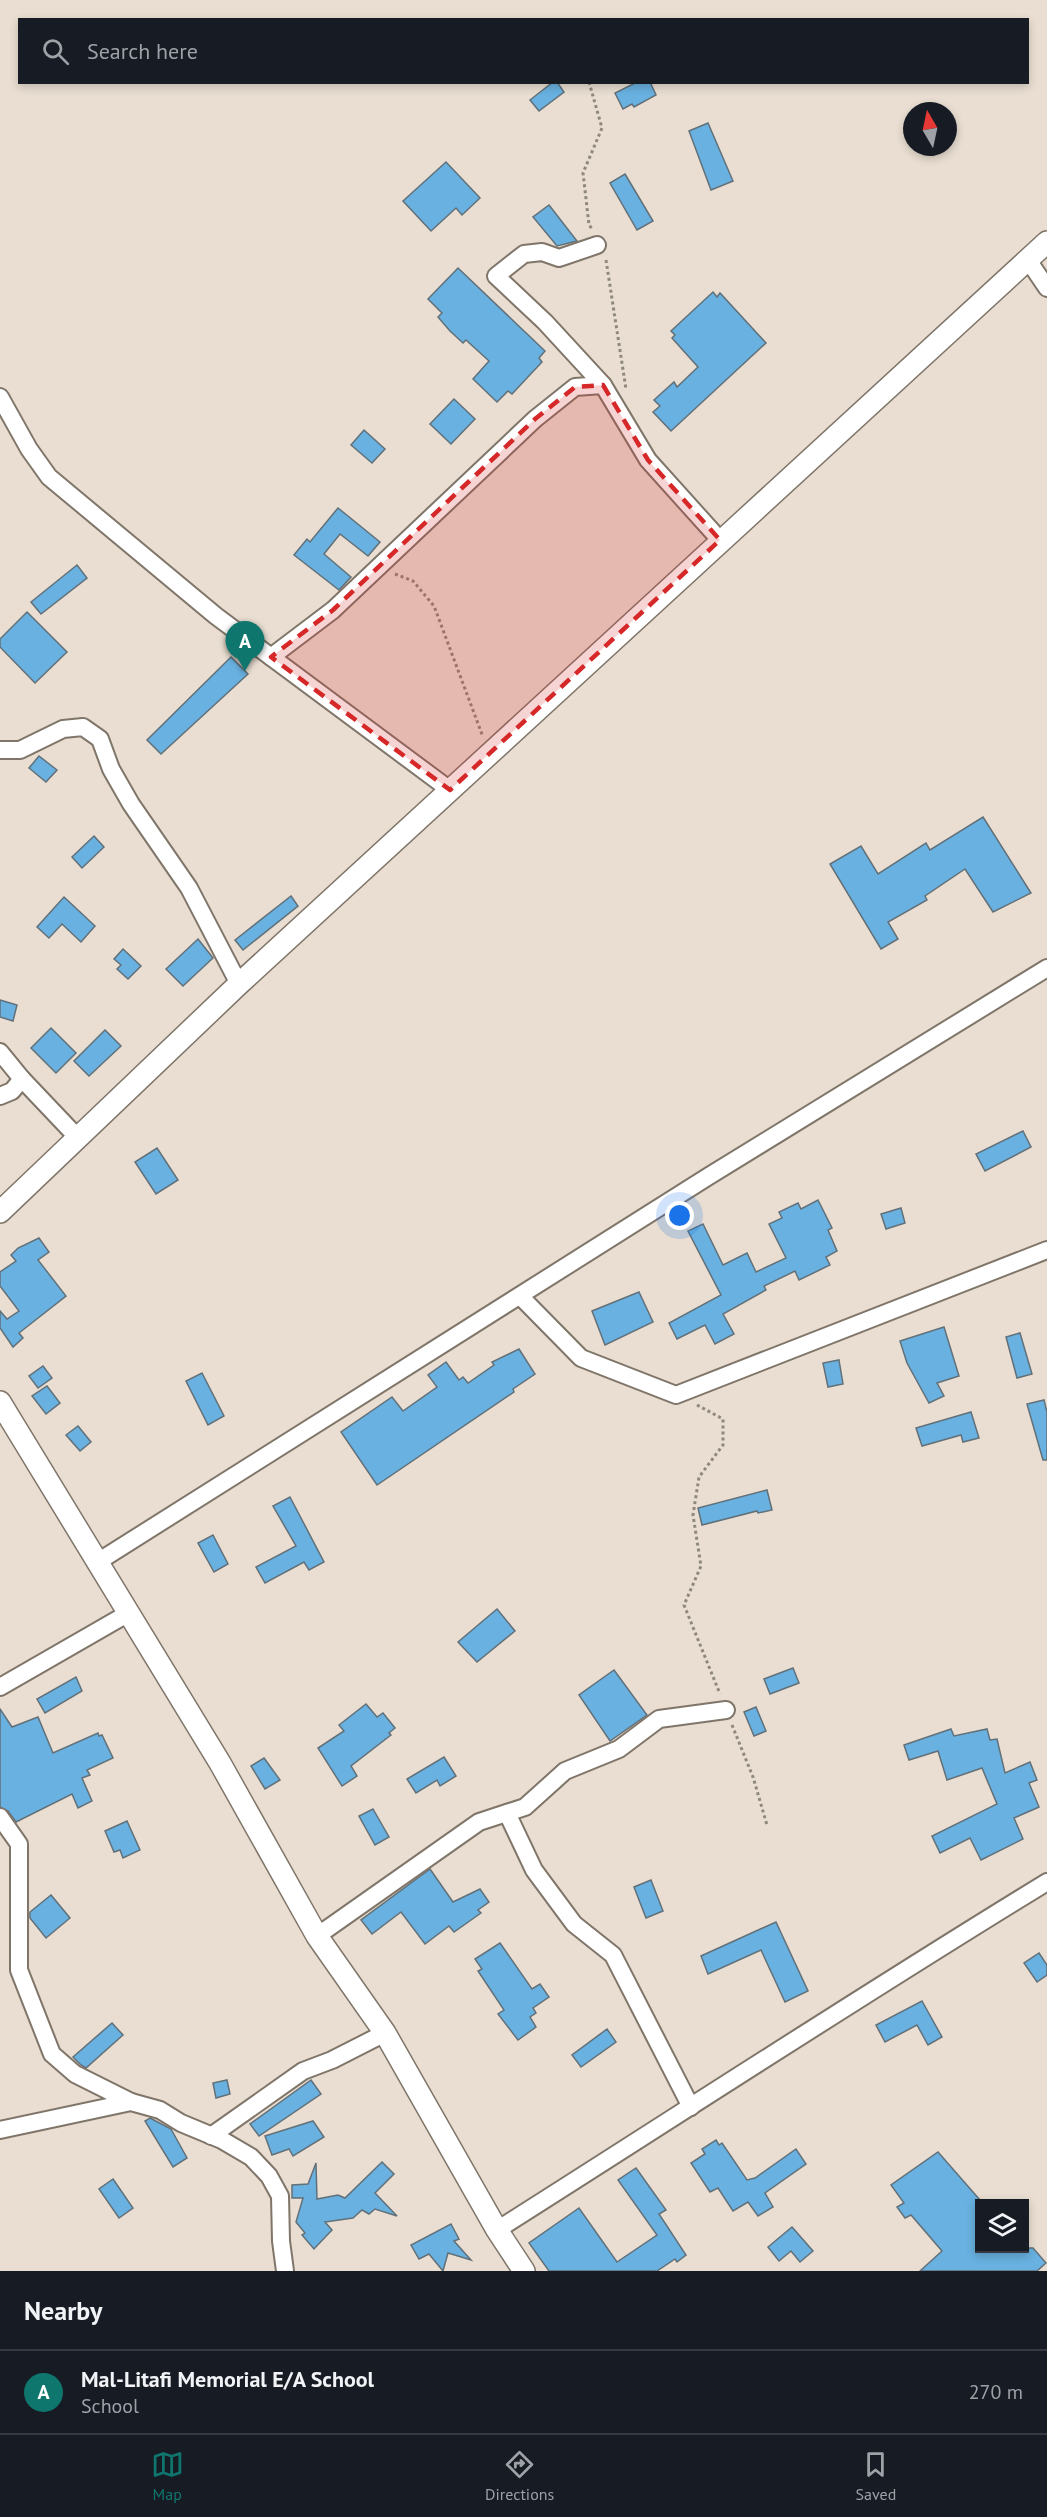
<!DOCTYPE html>
<html lang="en">
<head>
<meta charset="utf-8">
<style>
  body { margin:0; font-family:"PT Sans",sans-serif; background:#20242c; color:#f1f3f6 }
  .controls { position:absolute; right:18px; bottom:18px; display:grid; overflow:hidden; border-radius:0px; box-shadow:0 3px 9px #0003 }
  .controls button { width:54px; height:54px; display:grid; place-items:center; padding:0; border:0; border-bottom:2px solid #363941; background:#171b24; color:#f1f3f6; font:30px sans-serif }
  .compass { position:absolute; left:903px; top:102px; width:54px; height:54px; border-radius:50%; background:#171b24; box-shadow:0 3px 9px #0003; rotate:351deg }
  .you { position:absolute; left:680px; top:1216px; width:21px; height:21px; margin:-15px; border:4px solid #fff; border-radius:50%; background:#1a73e8; box-shadow:0 0 0 9px #1a73e833 }
  .badge { display:grid; place-items:center; width:39px; height:39px; border-radius:50%; background:#0f766e; color:#fff; font-size:20px; font-weight:700 }
  .pin { position:absolute; translate:-50% -50px; filter:drop-shadow(0 2px 3px #0008) }
  .pin::after { content:''; position:absolute; top:32px; width:21px; height:18px; background:inherit; clip-path:polygon(0 0,100% 0,50% 100%) }
  .list { margin:0; padding:0; list-style:none }
  h2 { display:flex; justify-content:space-between; align-items:center; height:78px; margin:0; padding:0 24px; font-size:26px }
  h2 small { font-size:20px; font-weight:400; color:#9ea1a6 }
  .list li { display:grid; grid-template-columns:39px 1fr auto; gap:18px; align-items:center; box-sizing:border-box; height:84px; padding:0 24px; border-top:2px solid #363941 }
  .list b { display:block; font-size:22px; white-space:nowrap }
  .list p { margin:0; font-size:20px; white-space:nowrap; color:#9ea1a6 }
  .list em { font-size:20px; font-style:normal; color:#9ea1a6 }
  .icon { flex:none; width:33px; height:33px; fill:none; stroke:currentColor; stroke-width:2; stroke-linecap:round; stroke-linejoin:round }
  .map { position:relative; flex:none; width:1047px; height:2271px; overflow:hidden }
  .search { position:absolute; background:#171b24; box-shadow:0 3px 9px #0003; left:18px; right:18px; top:18px; height:66px; display:flex; align-items:center; gap:15px; box-sizing:border-box; padding:0 21px; border-radius:0px; color:#9ea1a6; font-size:22px }
  .sheet { height:162px; background:#171b24 }
  nav { display:flex; justify-content:space-around; align-items:center; box-sizing:border-box; height:84px; border-top:2px solid #363941; background:#171b24; font-size:16px; color:#9ea1a6 }
  nav a { display:grid; justify-items:center; gap:3px }
  nav .on { color:#0f766e }
  .map>svg:first-child { display:block }
  .building { fill:#68b1e0; stroke:#627079; stroke-width:1.5 }
  .lines { fill:none; stroke-linecap:round; stroke-linejoin:round }
  .minor-casing { stroke:#7f7569; stroke-width:20 }
  .major-casing { stroke:#7f7569; stroke-width:24 }
  .path { stroke:#8f887f; stroke-width:3; stroke-dasharray:3 3; stroke-linecap:butt }
  .minor { stroke:#fff; stroke-width:16 }
  .major { stroke:#fff; stroke-width:21 }
  .marked { fill:#d62828; fill-opacity:0.2; stroke:#d62828; stroke-width:4.5; stroke-dasharray:12 8; stroke-linejoin:round }
</style>
</head>
<body>
<div class="map">
<svg width="1047" height="2271" viewBox="0 0 1047 2271">
  <rect width="100%" height="100%" fill="#e9ded1"/>
  <g class="building">
    <path d="M553,82H557L564,92L539,111L530,100Z"/>
    <path d="M637,82H650L656,95L634,107L632,104L623,109L615,93Z"/>
    <path d="M708,123L733,181L711,190L689,131Z"/>
    <path d="M446,162L480,198L462,215L456,208L431,231L403,201Z"/>
    <path d="M625,174L653,221L637,230L610,183Z"/>
    <path d="M549,205L577,241L557,246L533,217Z"/>
    <path d="M458,268L545,351L539,358L542,362L512,394L508,391L497,402L473,379L489,361L466,340L463,343L450,331L438,317L442,313L428,299Z"/>
    <path d="M713,292L717,297L720,293L766,343L671,431L653,412L660,406L654,400L674,382L677,387L698,367L672,338L675,335L671,331Z"/>
    <path d="M454,399L475,419L451,444L430,424Z"/>
    <path d="M364,430L385,449L372,463L351,445Z"/>
    <path d="M338,508L380,542L368,556L340,534L324,554L351,577L339,590L294,555L307,539L310,542Z"/>
    <path d="M77,565L87,578L41,614L31,602Z"/>
    <path d="M27,612L67,652L35,683L0,647V639Z"/>
    <path d="M231,657L248,674L161,754L147,740Z"/>
    <path d="M39,756L57,770L46,782L29,768Z"/>
    <path d="M983,817L1031,893L993,912L965,869L925,896L927,900L888,922L898,939L881,949L830,864L861,846L878,874L926,843L930,850Z"/>
    <path d="M94,836L104,847L82,868L72,857Z"/>
    <path d="M291,896L298,906L243,950L235,940Z"/>
    <path d="M64,897L95,926L81,942L62,924L49,938L37,927Z"/>
    <path d="M198,939L213,958L183,986L166,969Z"/>
    <path d="M123,949L141,966L128,979L117,969L121,965L114,959Z"/>
    <path d="M0,1000L17,1005L13,1021L0,1017Z"/>
    <path d="M51,1028L76,1053L56,1073L31,1048Z"/>
    <path d="M105,1030L121,1046L89,1076L74,1061Z"/>
    <path d="M1023,1131L1031,1147L985,1171L976,1154Z"/>
    <path d="M157,1148L178,1180L156,1194L135,1162Z"/>
    <path d="M818,1200L832,1228L828,1230L837,1251L826,1257L830,1265L799,1280L795,1271L764,1286L766,1290L723,1314L734,1334L715,1344L705,1325L677,1339L669,1323L721,1295L688,1231L703,1224L723,1265L747,1253L756,1272L786,1258L769,1224L782,1218L779,1212L798,1203L801,1209Z"/>
    <path d="M901,1208L905,1223L886,1229L881,1214Z"/>
    <path d="M39,1238L49,1252L38,1260L66,1296L19,1333L23,1338L13,1347L0,1328V1311L7,1319L19,1311L0,1286V1272L16,1261L11,1255L18,1248Z"/>
    <path d="M639,1292L653,1322L605,1345L592,1311Z"/>
    <path d="M944,1327L959,1376L937,1383L944,1396L929,1403L907,1363L900,1341Z"/>
    <path d="M1020,1333L1032,1374L1017,1378L1006,1337Z"/>
    <path d="M519,1349L535,1374L513,1389L514,1392L377,1485L341,1432L392,1397L403,1411L437,1387L428,1375L446,1362L459,1380L463,1377L468,1383L494,1365L492,1362Z"/>
    <path d="M839,1360L843,1384L828,1387L823,1363Z"/>
    <path d="M43,1366L52,1378L38,1388L29,1376Z"/>
    <path d="M202,1373L224,1416L208,1425L186,1381Z"/>
    <path d="M47,1386L60,1403L46,1414L32,1396Z"/>
    <path d="M1044,1400L1047,1412V1460H1043L1027,1404Z"/>
    <path d="M971,1412L979,1438L963,1442L961,1435L922,1446L916,1428Z"/>
    <path d="M78,1426L91,1442L80,1451L66,1435Z"/>
    <path d="M767,1490L772,1510L758,1513L757,1511L702,1525L698,1508Z"/>
    <path d="M290,1497L324,1562L309,1570L304,1562L265,1583L256,1567L296,1546L273,1506Z"/>
    <path d="M213,1535L228,1564L214,1572L198,1543Z"/>
    <path d="M497,1609L515,1631L477,1662L458,1642Z"/>
    <path d="M793,1668L799,1683L770,1694L764,1679Z"/>
    <path d="M614,1670L647,1715L610,1741L579,1695Z"/>
    <path d="M76,1677L82,1691L45,1713L37,1699Z"/>
    <path d="M366,1704L377,1717L383,1713L395,1728L389,1733L391,1735L351,1766L357,1776L342,1786L318,1748L344,1731L339,1725Z"/>
    <path d="M756,1707L766,1731L754,1736L744,1712Z"/>
    <path d="M0,1709L12,1727L38,1717L53,1753L98,1733L99,1736L102,1735L113,1758L87,1770L90,1775L82,1778L92,1801L78,1808L72,1794L16,1822L8,1811L0,1807Z"/>
    <path d="M951,1729L954,1736L987,1729L990,1740L997,1739L1005,1773L1030,1762L1037,1780L1029,1783L1039,1807L1014,1818L1023,1839L981,1860L970,1838L940,1853L932,1836L997,1804L982,1768L947,1780L938,1751L909,1760L904,1745Z"/>
    <path d="M444,1757L456,1776L440,1786L437,1780L416,1793L407,1779Z"/>
    <path d="M264,1758L280,1780L265,1789L251,1766Z"/>
    <path d="M373,1809L389,1837L375,1845L359,1816Z"/>
    <path d="M127,1821L140,1850L123,1858L120,1850L114,1852L105,1831Z"/>
    <path d="M430,1869L453,1902L480,1889L489,1902L478,1910L481,1913L454,1932L449,1926L425,1944L401,1912L372,1934L361,1920Z"/>
    <path d="M651,1880L663,1911L646,1918L634,1887Z"/>
    <path d="M51,1895L70,1918L46,1938L30,1918V1912Z"/>
    <path d="M776,1922L808,1991L785,2002L761,1950L708,1974L701,1956Z"/>
    <path d="M500,1943L532,1989L540,1984L549,1997L533,2008L536,2013L530,2017L536,2027L518,2040L498,2014L504,2010L478,1971L482,1969L475,1959Z"/>
    <path d="M1039,1953L1047,1965V1975L1037,1982L1024,1963Z"/>
    <path d="M922,2001L942,2037L928,2045L917,2025L885,2042L876,2025Z"/>
    <path d="M112,2023L123,2035L86,2068L81,2065L73,2057Z"/>
    <path d="M607,2029L616,2042L581,2067L572,2055Z"/>
    <path d="M227,2080L230,2094L216,2098L213,2083Z"/>
    <path d="M311,2080L321,2094L259,2136L250,2124Z"/>
    <path d="M150,2118L171,2129L187,2158L173,2167L145,2121Z"/>
    <path d="M313,2121L324,2137L293,2156L289,2149L272,2155L265,2136Z"/>
    <path d="M716,2140L719,2145L722,2143L747,2180L755,2178L796,2149L806,2164L765,2193L773,2207L758,2216L748,2202L733,2211L718,2188L710,2192L691,2163L705,2154L702,2149Z"/>
    <path d="M938,2152L980,2200V2248H1033L1046,2263L1037,2271H920L942,2251L911,2215L905,2218L897,2207L904,2203L891,2185Z"/>
    <path d="M382,2162L394,2174L375,2193L397,2216L375,2209L369,2214L362,2210L353,2218L325,2222L332,2230L314,2249L302,2235L305,2233L296,2222L303,2198H292V2185L308,2184L316,2163L317,2199L338,2195L345,2198Z"/>
    <path d="M636,2168L666,2210L659,2214L686,2255L677,2262L675,2259L657,2271H549L529,2243L579,2208L617,2262L657,2235L618,2180Z"/>
    <path d="M113,2179L133,2208L119,2218L99,2189Z"/>
    <path d="M451,2224L459,2239L454,2241L471,2260L448,2253L443,2271L429,2254L419,2259L411,2245Z"/>
    <path d="M792,2227L813,2251L800,2262L791,2251L779,2261L768,2247Z"/>
  </g>
  <g class="lines">
    <g class="minor-casing">
      <g id="minor">
        <path d="M597,245L559,258L542,252L524,254L496,276L545,322L603,385"/>
        <path d="M1028,260L1047,288"/>
        <path d="M0,397L29,449L49,477L216,616L450,790"/>
        <path d="M271,657L333,610L535,419L575,387L603,385L648,460L720,540"/>
        <path d="M0,750H20L63,729L83,727L100,739L111,769L131,804L189,888L239,984"/>
        <path d="M0,1052L22,1079"/>
        <path d="M0,1096L12,1091L22,1079L78,1138"/>
        <path d="M520,1296L581,1358L676,1395L1047,1250"/>
        <path d="M96,1563L709,1176L1047,968"/>
        <path d="M0,1687L127,1614"/>
        <path d="M507,1813L534,1870L574,1924L613,1955L691,2107"/>
        <path d="M0,1817L19,1844V1970L52,2054L75,2074L131,2102"/>
        <path d="M317,1936L479,1822L525,1807L565,1771L619,1749L659,1719L726,1710"/>
        <path d="M0,2130L131,2102L160,2110L181,2123L222,2140L251,2157L269,2176L280,2196L281,2241L285,2271"/>
        <path d="M211,2136L303,2071L332,2060L385,2033"/>
        <path d="M497,2230C680,2114 862,1995 1047,1882"/>
      </g>
    </g>
    <g class="major-casing">
      <g id="major">
        <path d="M0,1212L239,984L1047,242"/>
        <path d="M0,1402L220,1763L317,1936L385,2033L497,2230L524,2271"/>
      </g>
    </g>
    <g class="path">
      <path d="M589,82L602,128L583,173L589,225L593,230"/>
      <path d="M606,260L626,389"/>
      <path d="M395,574L413,581L434,606L483,737"/>
      <path d="M697,1405L723,1419V1445L699,1477L693,1515L701,1566L684,1605L720,1694"/>
      <path d="M732,1725L753,1777L767,1825"/>
    </g>
    <use href="#minor" class="minor"/>
    <use href="#major" class="major"/>
  </g>
  <path class="marked" d="M603,385L648,460L720,540L450,790L271,657L333,610L535,419L575,387Z"/>
</svg>
<div class="controls">
<button><svg class="icon" aria-label="layers" viewBox="0 0 24 24"><path d="M12 4l9 5-9 5-9-5zM3 14l9 5 9-5"/></svg></button>
</div>
<svg class="compass" viewBox="-18 -18 36 36"><path d="M0-13l5 13h-10z" fill="#e53935"/><path d="M0 13l5-13h-10z" fill="#9ea1a6"/></svg>
<div class="you"></div>
<div class="pin badge" style="left:245px;top:671px">A</div>
<div class="search"><svg class="icon" aria-label="search" viewBox="0 0 24 24"><circle cx="10" cy="10" r="6"/><path d="M15 15l6 6"/></svg>Search here</div>
</div>
<section class="sheet">
<h2>Nearby<small></small></h2>
<ul class="list">
<li><span class="badge">A</span><div><b>Mal-Litafi Memorial E/A School</b><p>School</p></div><em>270 m</em></li>
</ul>
</section>
<nav>
<a class="on"><svg class="icon" aria-label="map" viewBox="0 0 24 24"><path d="M3 6l6-2 6 2 6-2v14l-6 2-6-2-6 2zM9 4v14M15 6v14"/></svg>Map</a>
<a><svg class="icon" aria-label="directions" viewBox="0 0 24 24"><path d="M12 3l9 9-9 9-9-9zM9 14v-3h6M13 9l2 2-2 2"/></svg>Directions</a>
<a><svg class="icon" aria-label="saved" viewBox="0 0 24 24"><path d="M7 4h10v16l-5-4-5 4z"/></svg>Saved</a>
</nav>
</body>
</html>
